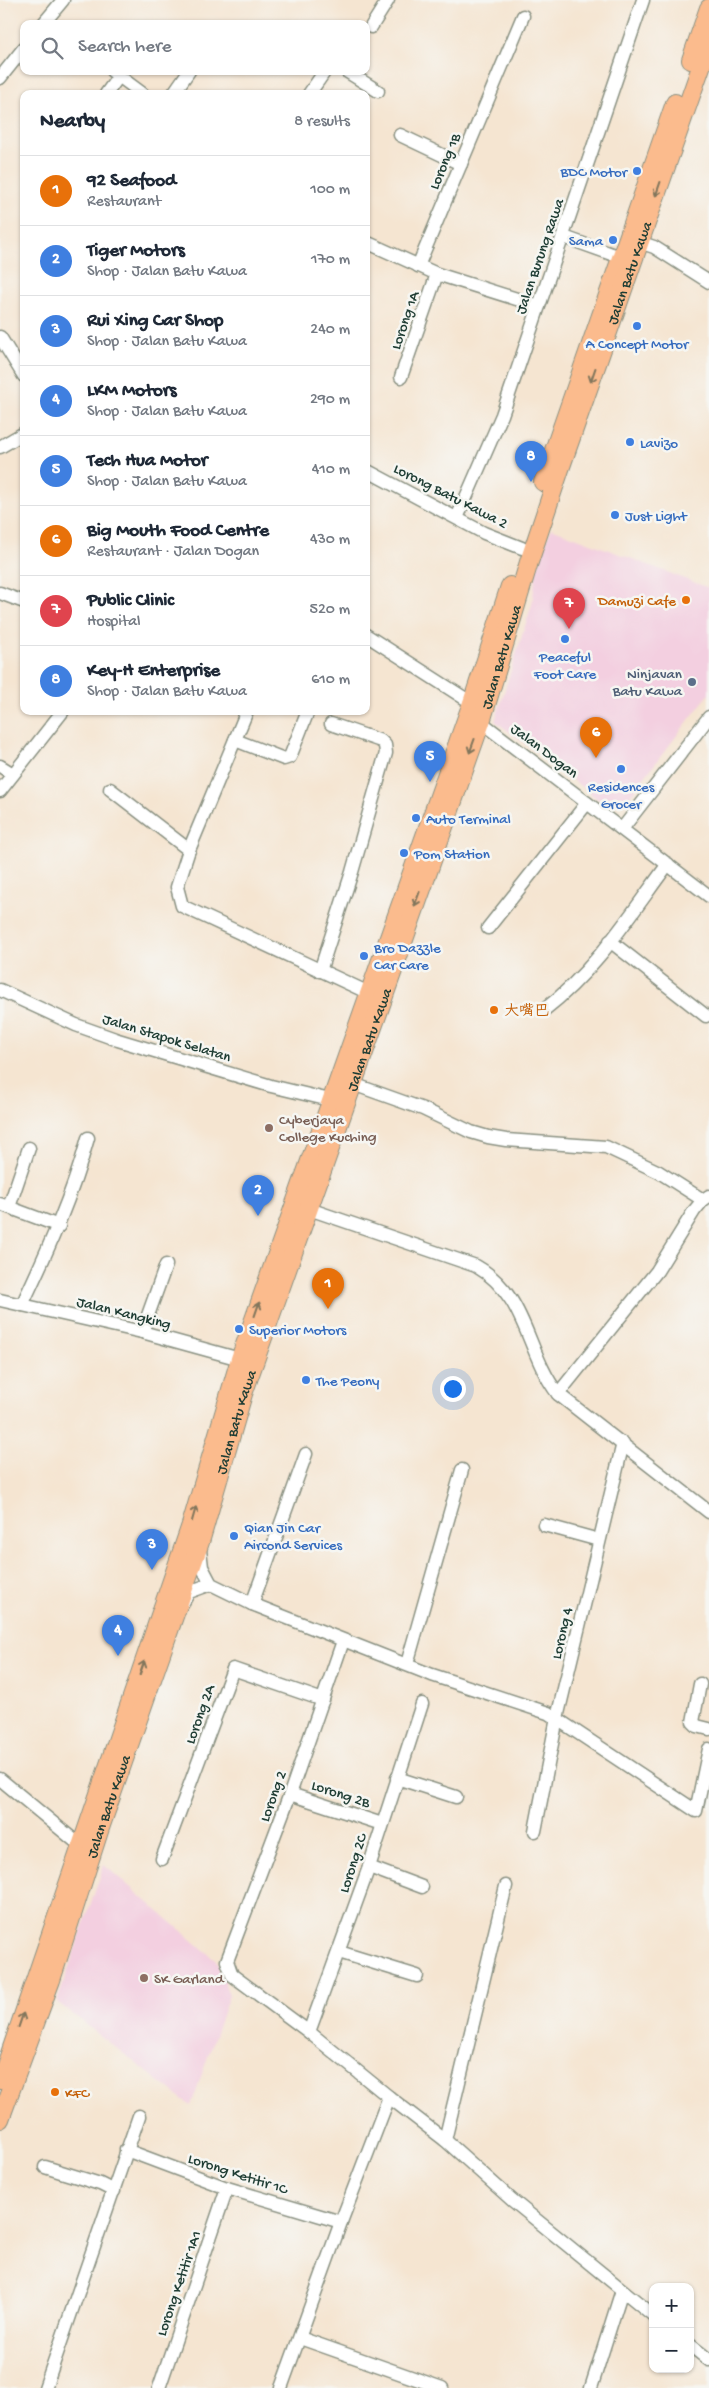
<!DOCTYPE html>
<html lang="en">
<head>
<meta charset="utf-8">
<style>
  body { margin:0; font-family:"Gochi Hand","LXGW WenKai TC",sans-serif; background:#f2f2f3; color:#1f2937 }
  .controls { position:absolute; right:15px; bottom:15px; display:grid; overflow:hidden; border-radius:10px; box-shadow:0 1px 4px #0004 }
  .controls button { width:45px; height:45px; display:grid; place-items:center; padding:0; border:0; border-bottom:1px solid #e0e1e3; background:#fff; color:#1f2937; font:25px sans-serif }
  .you { position:absolute; left:452px; top:1388px; width:18px; height:18px; margin:-12px; border:4px solid #fff; border-radius:50%; background:#1a73e8; box-shadow:0 0 0 8px #1a73e833 }
  .badge { display:grid; place-items:center; width:32px; height:32px; border-radius:50%; background:#1f6fb2; color:#fff; font-size:16px; font-weight:700 }
  .pin { position:absolute; translate:-50% -41px; filter:drop-shadow(0 1px 2px #0008) }
  .pin::after { content:''; position:absolute; top:26px; width:18px; height:15px; background:inherit; clip-path:polygon(0 0,100% 0,50% 100%) }
  .list { margin:0; padding:0; list-style:none }
  h2 { display:flex; justify-content:space-between; align-items:center; height:65px; margin:0; padding:0 20px; font-size:21px }
  h2 small { font-size:16px; font-weight:400; color:#747a83 }
  .list li { display:grid; grid-template-columns:32px 1fr auto; gap:15px; align-items:center; box-sizing:border-box; height:70px; padding:0 20px; border-top:1px solid #e0e1e3 }
  .list b { display:block; font-size:19px; white-space:nowrap }
  .list p { margin:0; font-size:16px; white-space:nowrap; color:#747a83 }
  .list em { font-size:16px; font-style:normal; color:#747a83 }
  .icon { flex:none; width:28px; height:28px; fill:none; stroke:currentColor; stroke-width:2; stroke-linecap:round; stroke-linejoin:round }
  .map { position:relative; flex:none; width:709px; height:2388px; overflow:hidden }
  .search { position:absolute; background:#fff; box-shadow:0 1px 4px #0004; left:20px; top:20px; width:350px; height:55px; display:flex; align-items:center; gap:12px; box-sizing:border-box; padding:0 18px; border-radius:10px; color:#747a83; font-size:19px }
  .panel { position:absolute; background:#fff; box-shadow:0 1px 4px #0004; left:20px; top:90px; width:350px; height:625px; border-radius:10px }
  .map>svg:first-child { display:block }
  .built { fill:#f3cfe0 }
  .lines { fill:none; stroke-linecap:round; stroke-linejoin:round }
  .minor-casing { stroke:#8a9182; stroke-width:15 }
  .highway-casing { stroke:#8a9182; stroke-width:20 }
  .minor { stroke:#fff; stroke-width:12 }
  .highway { stroke:#fbbb8d; stroke-width:18 }
  .oneway { stroke:#82765c }
  .shop-dot { fill:#3f7fe0; stroke:#f6f6f2; stroke-width:2 }
  .food-dot { fill:#e8710a; stroke:#f6f6f2; stroke-width:2 }
  .service-dot { fill:#5c6f8a; stroke:#f6f6f2; stroke-width:2 }
  .education-dot { fill:#8d6e63; stroke:#f6f6f2; stroke-width:2 }
  .labels { text-anchor:middle; stroke-width:5; stroke-linejoin:round; paint-order:stroke }
  .street-label { font-size:15px; fill:#1f3d34; stroke:#f6f6f2 }
  .shop-label { font-size:15px; fill:#366cbe; stroke:#f6f6f2; text-anchor:start }
  .food-label { font-size:15px; fill:#c56008; stroke:#f6f6f2; text-anchor:start }
  .service-label { font-size:15px; fill:#4e5e75; stroke:#f6f6f2; text-anchor:end }
  .education-label { font-size:15px; fill:#785e54; stroke:#f6f6f2; text-anchor:start }
</style>
</head>
<body>
<div class="map">
<svg width="709" height="2388" viewBox="0 0 709 2388">
  <rect width="100%" height="100%" fill="#f6f6f2"/>
  <filter id="ink" filterUnits="userSpaceOnUse"><feTurbulence type="fractalNoise" baseFrequency=".02" numOctaves="2"/><feDisplacementMap in="SourceGraphic" scale="10" xChannelSelector="R" yChannelSelector="G"/><feConvolveMatrix kernelMatrix="1 2 1 2 8 2 1 2 1" color-interpolation-filters="sRGB"/></filter>
  <filter id="wash" filterUnits="userSpaceOnUse"><feTurbulence type="fractalNoise" baseFrequency=".0096" numOctaves="4" result="noise"/><feDisplacementMap in="SourceGraphic" scale="20" xChannelSelector="R" yChannelSelector="G"/><feGaussianBlur stdDeviation="1.12" result="paint"/><feColorMatrix in="noise" values="0 0 0 0 0 0 0 0 0 0 0 0 0 0 0 0 0 1.4 0 .05"/><feComposite in="paint" operator="in"/></filter>
  <g filter="url(#wash)">
    <rect width="100%" height="100%" fill="#f5e5d1"/>
    <g class="built">
      <path d="M551,528L709,588V694L623,805L599,800L495,721L532,604L536,572Z"/>
      <path d="M104,1865L216,1960L229,1995L191,2106L57,2002Z"/>
    </g>
  </g>
  <g filter="url(#ink)">
    <g class="lines">
      <g class="minor-casing">
        <g id="minor">
          <path d="M43,24L63,0"/>
          <path d="M371,27L388,0"/>
          <path d="M112,71L143,94"/>
          <path d="M346,71L378,91"/>
          <path d="M0,78L24,48"/>
          <path d="M106,94L119,76"/>
          <path d="M173,94L189,71"/>
          <path d="M309,94L325,71"/>
          <path d="M400,135L461,164"/>
          <path d="M564,237L620,257"/>
          <path d="M366,242L437,274L539,306"/>
          <path d="M639,242L654,247L709,282"/>
          <path d="M418,266L523,16"/>
          <path d="M0,337L24,376"/>
          <path d="M401,377L437,274"/>
          <path d="M0,447L24,433"/>
          <path d="M366,470L484,533L522,548"/>
          <path d="M457,518L502,415L643,0"/>
          <path d="M0,593L24,602"/>
          <path d="M366,635L472,703"/>
          <path d="M247,711L189,850L177,887L182,906L369,993"/>
          <path d="M481,722L709,896"/>
          <path d="M235,740L284,759L290,757L308,711"/>
          <path d="M0,766L13,774"/>
          <path d="M110,789L189,850"/>
          <path d="M0,791L63,711"/>
          <path d="M622,829L709,717"/>
          <path d="M488,928L587,803"/>
          <path d="M610,941L706,1016"/>
          <path d="M320,971L352,872L386,753L385,745L381,741L331,724"/>
          <path d="M0,990L76,1025L118,1040L271,1086L330,1100"/>
          <path d="M544,1010C595,971 630,915 668,864"/>
          <path d="M353,1084L423,1109L471,1132L488,1137L506,1140L606,1147L659,1172L703,1200L709,1196"/>
          <path d="M703,1200L694,1211L657,1271L558,1394L709,1512"/>
          <path d="M0,1204L59,1226"/>
          <path d="M9,1207L29,1148"/>
          <path d="M309,1209L476,1266C528,1296 525,1351 558,1394"/>
          <path d="M0,1300L142,1332L240,1359"/>
          <path d="M22,1305C48,1250 72,1196 88,1138"/>
          <path d="M142,1332L166,1265"/>
          <path d="M544,1525L599,1540"/>
          <path d="M200,1550L202,1567L211,1584L252,1604L432,1675L548,1713L696,1811L709,1749"/>
          <path d="M182,1604L189,1592L211,1584"/>
          <path d="M252,1604L306,1454"/>
          <path d="M343,1641L290,1794L227,1961L232,1975L309,2032L389,2097L445,2140L512,2200L653,2315"/>
          <path d="M407,1664L462,1470"/>
          <path d="M700,1684L693,1722L697,1726L709,1729"/>
          <path d="M397,1778L456,1797"/>
          <path d="M0,1779L81,1846"/>
          <path d="M290,1794L382,1824"/>
          <path d="M535,1831L557,1718L623,1443"/>
          <path d="M162,1859L233,1669L323,1700"/>
          <path d="M369,1867L422,1887"/>
          <path d="M339,1952L417,1976"/>
          <path d="M309,2032L369,1867L422,1704"/>
          <path d="M445,2140L506,1886"/>
          <path d="M126,2150L227,2188L341,2222"/>
          <path d="M45,2167L100,2184L114,2191"/>
          <path d="M300,2338L442,2388"/>
          <path d="M690,2345L709,2360"/>
          <path d="M45,2388L139,2116"/>
          <path d="M159,2388L227,2188"/>
          <path d="M281,2388L341,2222L389,2097"/>
          <path d="M591,2388L622,2290"/>
        </g>
      </g>
      <g class="highway-casing">
        <g id="highway">
          <path d="M691,60L709,8"/>
          <path d="M543,482L675,103"/>
          <path d="M1,2080L191,1525L240,1359L472,703L510,586"/>
          <path id="s1" d="M0,2119L51,1980L100,1828L200,1542L243,1394L481,722L529,562L560,469L709,44"/>
        </g>
      </g>
      <use href="#minor" class="minor"/>
      <use href="#highway" class="highway"/>
    </g>
    <defs><path id="oneway-shaft" d="M-6 0H5M1.5-3L5.5 0L1.5 3" fill="none" stroke-width="1.6" stroke-linecap="round" stroke-linejoin="round" transform="scale(1.25)"/></defs>
    <g class="oneway">
      <use href="#oneway-shaft" transform="translate(658 189) rotate(109)"/>
      <use href="#oneway-shaft" transform="translate(593 375) rotate(109)"/>
      <use href="#oneway-shaft" transform="translate(472 746) rotate(110)"/>
      <use href="#oneway-shaft" transform="translate(417 899) rotate(110)"/>
      <use href="#oneway-shaft" transform="translate(257 1309) rotate(-71)"/>
      <use href="#oneway-shaft" transform="translate(194 1514) rotate(-74)"/>
      <use href="#oneway-shaft" transform="translate(142 1668) rotate(-71)"/>
      <use href="#oneway-shaft" transform="translate(21 2020) rotate(-71)"/>
    </g>
  </g>
  <g class="shop-dot">
    <circle cx="637" cy="171" r="5"/>
    <circle cx="613" cy="240" r="5"/>
    <circle cx="637" cy="326" r="5"/>
    <circle cx="630" cy="442" r="5"/>
    <circle cx="615" cy="515" r="5"/>
    <circle cx="565" cy="639" r="5"/>
    <circle cx="621" cy="769" r="5"/>
    <circle cx="416" cy="818" r="5"/>
    <circle cx="404" cy="853" r="5"/>
    <circle cx="364" cy="956" r="5"/>
    <circle cx="239" cy="1329" r="5"/>
    <circle cx="306" cy="1380" r="5"/>
    <circle cx="234" cy="1536" r="5"/>
  </g>
  <g class="food-dot">
    <circle cx="686" cy="600" r="5"/>
    <circle cx="494" cy="1010" r="5"/>
    <circle cx="55" cy="2092" r="5"/>
  </g>
  <circle class="service-dot" cx="692" cy="682" r="5"/>
  <g class="education-dot">
    <circle cx="269" cy="1128" r="5"/>
    <circle cx="144" cy="1978" r="5"/>
  </g>
  <g class="labels">
    <g class="street-label">
      <text transform="translate(444 161) rotate(-67)" y="5">Lorong 1B</text>
      <text transform="translate(539 256) rotate(-71)" y="5">Jalan Burung Rawa</text>
      <text dy="5" stroke="none"><textPath href="#s1" startOffset="1951">Jalan Batu Kawa</textPath></text>
      <text transform="translate(404 320) rotate(-71)" y="5">Lorong 1A</text>
      <text transform="translate(451 495) rotate(27)" y="5">Lorong Batu Kawa 2</text>
      <text dy="5" stroke="none"><textPath href="#s1" startOffset="1546">Jalan Batu Kawa</textPath></text>
      <text transform="translate(545 750) rotate(37)" y="5">Jalan Dogan</text>
      <text transform="translate(167 1037) rotate(17)" y="5">Jalan Stapok Selatan</text>
      <text dy="5" stroke="none"><textPath href="#s1" startOffset="1141">Jalan Batu Kawa</textPath></text>
      <text transform="translate(124 1312) rotate(14)" y="5">Jalan Kangking</text>
      <text dy="5" stroke="none"><textPath href="#s1" startOffset="736">Jalan Batu Kawa</textPath></text>
      <text transform="translate(561 1633) rotate(-77)" y="5">Lorong 4</text>
      <text transform="translate(199 1714) rotate(-70)" y="5">Lorong 2A</text>
      <text transform="translate(341 1793) rotate(18)" y="5">Lorong 2B</text>
      <text transform="translate(272 1796) rotate(-70)" y="5">Lorong 2</text>
      <text dy="5" stroke="none"><textPath href="#s1" startOffset="331">Jalan Batu Kawa</textPath></text>
      <text transform="translate(352 1863) rotate(-72)" y="5">Lorong 2C</text>
      <text transform="translate(238 2173) rotate(18)" y="5">Lorong Ketitir 1C</text>
      <text transform="translate(178 2283) rotate(-71)" y="5">Lorong Ketitir 1A1</text>
    </g>
    <g class="shop-label">
      <text x="627" y="176" text-anchor="end">BDC Motor</text>
      <text x="603" y="245" text-anchor="end">Sama</text>
      <text x="637" y="348" text-anchor="middle">A Concept Motor</text>
      <text x="640" y="447">Lavizo</text>
      <text x="625" y="520">Just Light</text>
      <text x="565" y="661" text-anchor="middle">Peaceful<tspan x="565" dy="17">Foot Care</tspan></text>
      <text x="621" y="791" text-anchor="middle">Residences<tspan x="621" dy="17">Grocer</tspan></text>
      <text x="426" y="823">Auto Terminal</text>
      <text x="414" y="858">Pom Station</text>
      <text x="374" y="952">Bro Dazzle<tspan x="374" dy="17">Car Care</tspan></text>
      <text x="249" y="1334">Superior Motors</text>
      <text x="316" y="1385">The Peony</text>
      <text x="244" y="1532">Qian Jin Car<tspan x="244" dy="17">Aircond Services</tspan></text>
    </g>
    <g class="food-label">
      <text x="676" y="605" text-anchor="end">Damuzi Cafe</text>
      <text x="504" y="1015">大嘴巴</text>
      <text x="65" y="2097">KFC</text>
    </g>
    <g class="service-label">
      <text x="682" y="678">Ninjavan<tspan x="682" dy="17">Batu Kawa</tspan></text>
    </g>
    <g class="education-label">
      <text x="279" y="1124">Cyberjaya<tspan x="279" dy="17">College Kuching</tspan></text>
      <text x="154" y="1983">SK Garland</text>
    </g>
  </g>
</svg>
<div class="controls">
<button>+</button>
<button>−</button>
</div>
<div class="you"></div>
<div class="pin badge" style="left:328px;top:1309px;background:#e8710a">1</div>
<div class="pin badge" style="left:258px;top:1216px;background:#3f7fe0">2</div>
<div class="pin badge" style="left:152px;top:1570px;background:#3f7fe0">3</div>
<div class="pin badge" style="left:118px;top:1656px;background:#3f7fe0">4</div>
<div class="pin badge" style="left:430px;top:782px;background:#3f7fe0">5</div>
<div class="pin badge" style="left:596px;top:758px;background:#e8710a">6</div>
<div class="pin badge" style="left:569px;top:629px;background:#e0444e">7</div>
<div class="pin badge" style="left:531px;top:482px;background:#3f7fe0">8</div>
<div class="search"><svg class="icon" aria-label="search" viewBox="0 0 24 24"><circle cx="10" cy="10" r="6"/><path d="M15 15l6 6"/></svg>Search here</div>
<section class="panel">
<h2>Nearby<small>8 results</small></h2>
<ul class="list">
<li><span class="badge" style="background:#e8710a">1</span><div><b>92 Seafood</b><p>Restaurant</p></div><em>100 m</em></li>
<li><span class="badge" style="background:#3f7fe0">2</span><div><b>Tiger Motors</b><p>Shop · Jalan Batu Kawa</p></div><em>170 m</em></li>
<li><span class="badge" style="background:#3f7fe0">3</span><div><b>Rui Xing Car Shop</b><p>Shop · Jalan Batu Kawa</p></div><em>240 m</em></li>
<li><span class="badge" style="background:#3f7fe0">4</span><div><b>LKM Motors</b><p>Shop · Jalan Batu Kawa</p></div><em>290 m</em></li>
<li><span class="badge" style="background:#3f7fe0">5</span><div><b>Tech Hua Motor</b><p>Shop · Jalan Batu Kawa</p></div><em>410 m</em></li>
<li><span class="badge" style="background:#e8710a">6</span><div><b>Big Mouth Food Centre</b><p>Restaurant · Jalan Dogan</p></div><em>430 m</em></li>
<li><span class="badge" style="background:#e0444e">7</span><div><b>Public Clinic</b><p>Hospital</p></div><em>520 m</em></li>
<li><span class="badge" style="background:#3f7fe0">8</span><div><b>Key-H Enterprise</b><p>Shop · Jalan Batu Kawa</p></div><em>610 m</em></li>
</ul>
</section>
</div>
</body>
</html>
